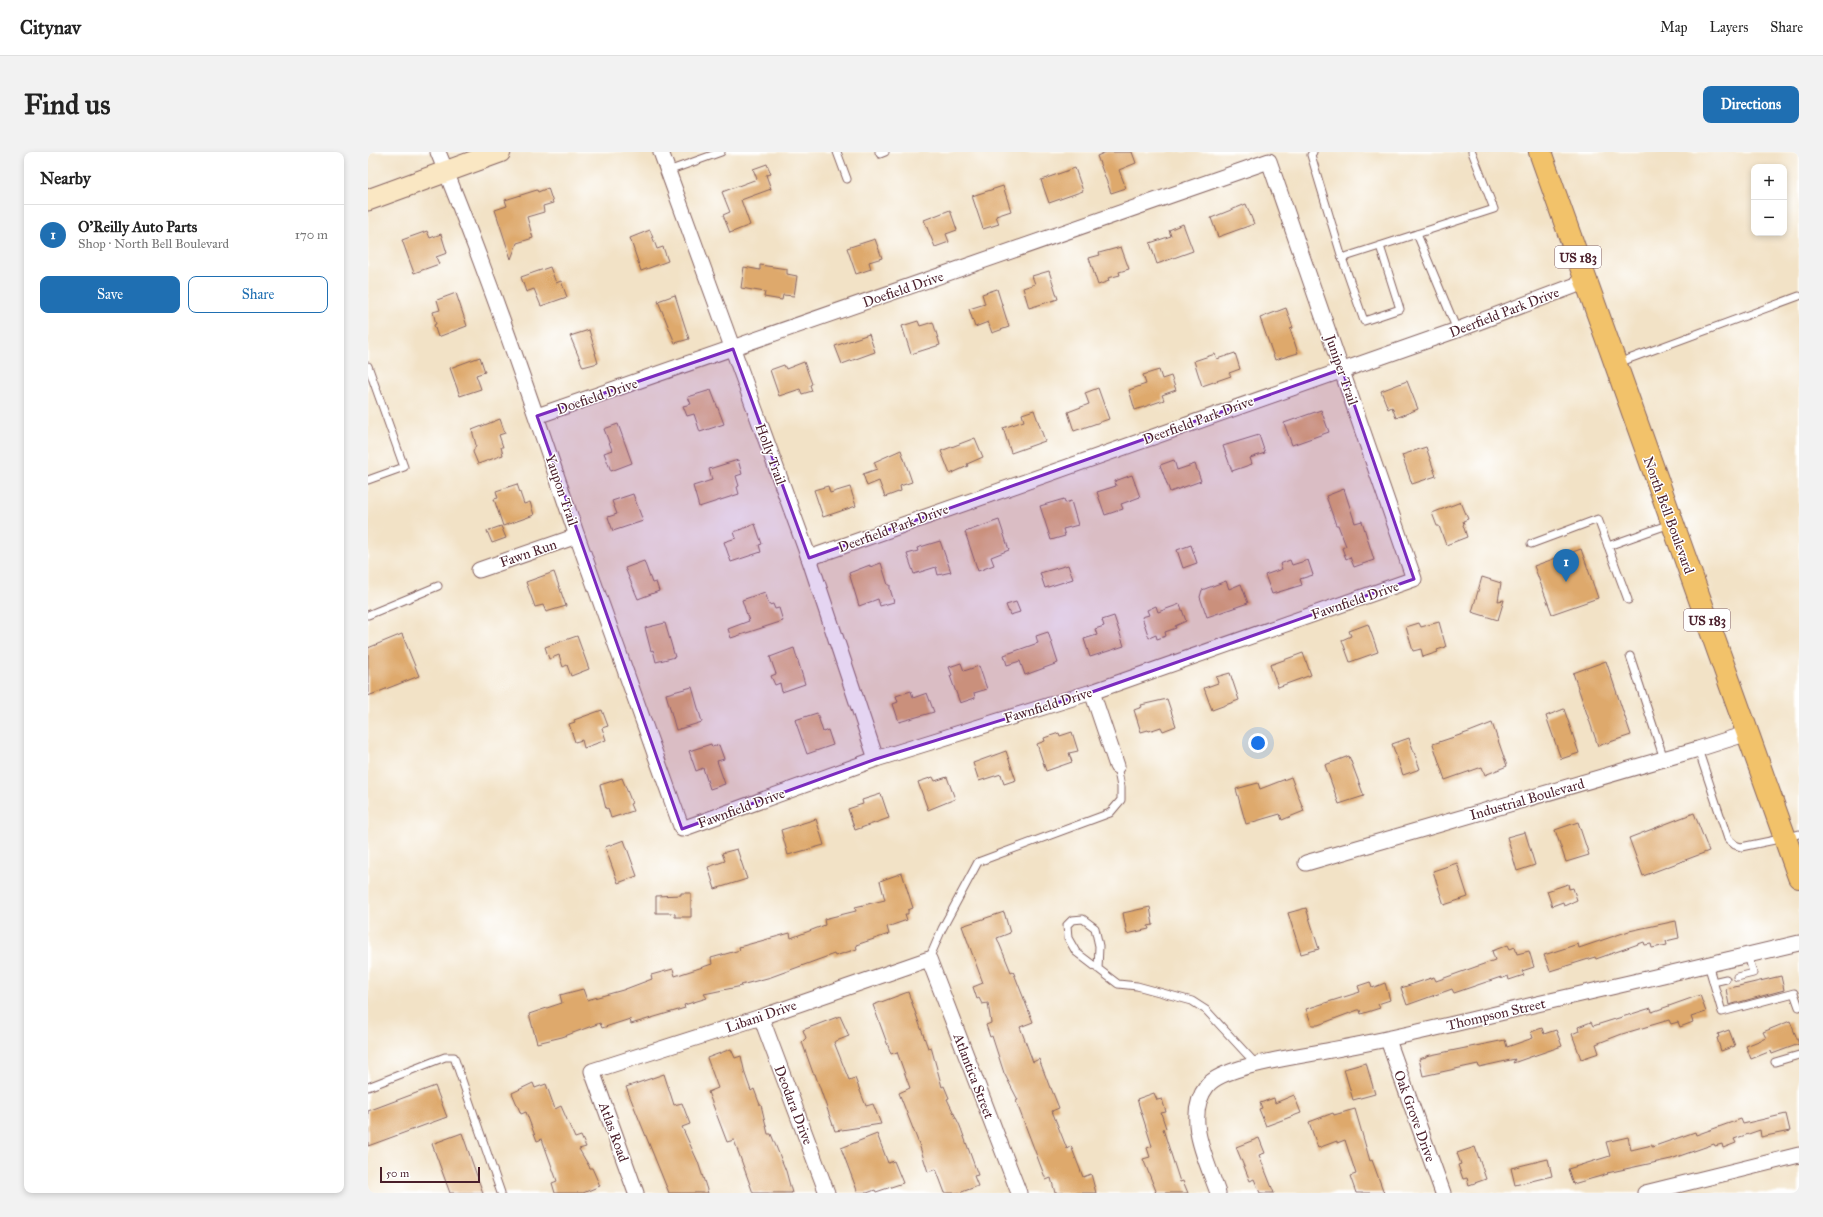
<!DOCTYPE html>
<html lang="en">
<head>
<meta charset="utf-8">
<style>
  body { margin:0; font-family:"IM FELL Great Primer",serif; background:#f2f2f2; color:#222 }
  .controls { position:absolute; right:12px; top:12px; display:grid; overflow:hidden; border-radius:8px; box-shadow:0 2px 6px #0003 }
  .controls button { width:36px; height:36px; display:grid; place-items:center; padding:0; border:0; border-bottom:1px solid #e0e0e0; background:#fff; color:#222; font:20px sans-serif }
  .scale { position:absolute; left:12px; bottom:10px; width:100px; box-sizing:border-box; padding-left:4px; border:2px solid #4a1f2b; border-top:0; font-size:11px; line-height:14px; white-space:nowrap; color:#4a1f2b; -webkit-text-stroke:3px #fff; paint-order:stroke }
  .you { position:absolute; left:890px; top:591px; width:14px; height:14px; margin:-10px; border:3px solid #fff; border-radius:50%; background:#1a73e8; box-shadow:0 0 0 6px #1a73e833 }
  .badge { display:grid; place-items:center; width:26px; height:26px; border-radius:50%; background:#1f6fb2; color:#fff; font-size:13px; font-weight:700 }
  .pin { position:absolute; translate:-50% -33px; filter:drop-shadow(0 1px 2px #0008) }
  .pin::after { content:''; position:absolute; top:21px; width:14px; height:12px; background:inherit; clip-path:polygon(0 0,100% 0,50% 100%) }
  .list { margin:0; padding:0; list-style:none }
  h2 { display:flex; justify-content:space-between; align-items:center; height:52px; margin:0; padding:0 16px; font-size:17px }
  h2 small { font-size:13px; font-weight:400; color:#767676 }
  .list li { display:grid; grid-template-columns:26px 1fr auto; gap:12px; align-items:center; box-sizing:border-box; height:60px; padding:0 16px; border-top:1px solid #e0e0e0 }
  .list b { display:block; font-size:15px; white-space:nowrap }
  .list p { margin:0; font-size:13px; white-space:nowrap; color:#767676 }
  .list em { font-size:13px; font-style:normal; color:#767676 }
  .actions { display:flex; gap:8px; padding:12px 16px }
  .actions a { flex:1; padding:9px 0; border:1px solid #1f6fb2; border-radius:8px; text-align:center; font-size:14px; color:#1f6fb2 }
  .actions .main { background:#1f6fb2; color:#fff }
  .map { position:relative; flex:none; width:1431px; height:1041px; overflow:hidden; border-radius:8px }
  header { display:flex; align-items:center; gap:24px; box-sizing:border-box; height:56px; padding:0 20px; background:#fff; border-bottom:1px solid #e0e0e0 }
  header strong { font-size:19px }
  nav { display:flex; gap:22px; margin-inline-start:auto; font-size:14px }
  .intro { display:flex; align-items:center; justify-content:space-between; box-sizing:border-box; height:96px; padding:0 24px }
  h1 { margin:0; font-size:28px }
  .button { padding:10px 18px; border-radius:8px; background:#1f6fb2; color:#fff; font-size:14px; font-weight:700 }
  main { display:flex; gap:24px; padding:0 24px }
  aside { flex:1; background:#fff; border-radius:8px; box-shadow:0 2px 6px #0003 }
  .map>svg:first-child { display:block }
  .building { fill:#dea96c }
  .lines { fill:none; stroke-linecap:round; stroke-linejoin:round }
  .lane-casing { stroke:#856361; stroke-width:9 }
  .street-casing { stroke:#856361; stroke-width:17 }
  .secondary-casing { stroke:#856361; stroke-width:23 }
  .primary-casing { stroke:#856361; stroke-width:24 }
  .lane { stroke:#fff; stroke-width:7 }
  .street { stroke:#fff; stroke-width:15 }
  .secondary { stroke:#fae7c3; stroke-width:21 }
  .primary { stroke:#f2c26a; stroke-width:22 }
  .marked { fill:#7b2cbf; fill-opacity:0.2; stroke:#7b2cbf; stroke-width:3; stroke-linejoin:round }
  .labels { text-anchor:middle; stroke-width:3; stroke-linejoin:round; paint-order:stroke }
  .shield { fill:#fff; stroke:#80626b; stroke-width:1 }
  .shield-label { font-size:13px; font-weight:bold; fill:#4a1f2b }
  .street-label { font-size:14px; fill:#4a1f2b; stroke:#fff }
</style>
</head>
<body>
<header>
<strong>Citynav</strong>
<nav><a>Map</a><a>Layers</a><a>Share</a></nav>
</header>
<div class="intro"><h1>Find us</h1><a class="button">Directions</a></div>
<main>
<aside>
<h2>Nearby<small></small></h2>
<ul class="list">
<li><span class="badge">1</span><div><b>O'Reilly Auto Parts</b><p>Shop · North Bell Boulevard</p></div><em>170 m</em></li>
</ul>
<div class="actions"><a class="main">Save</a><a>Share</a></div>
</aside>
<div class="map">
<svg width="1431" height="1041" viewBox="0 0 1431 1041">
  <rect width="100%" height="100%" fill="#fff"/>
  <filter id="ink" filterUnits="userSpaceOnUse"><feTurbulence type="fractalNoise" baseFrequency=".025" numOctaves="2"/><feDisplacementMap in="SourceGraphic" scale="8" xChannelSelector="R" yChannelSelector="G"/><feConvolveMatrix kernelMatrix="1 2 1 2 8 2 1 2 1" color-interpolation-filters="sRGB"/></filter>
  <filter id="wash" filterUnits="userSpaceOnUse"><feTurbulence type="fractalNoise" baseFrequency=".012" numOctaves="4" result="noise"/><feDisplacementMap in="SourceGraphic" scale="16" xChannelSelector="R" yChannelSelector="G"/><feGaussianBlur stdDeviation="0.9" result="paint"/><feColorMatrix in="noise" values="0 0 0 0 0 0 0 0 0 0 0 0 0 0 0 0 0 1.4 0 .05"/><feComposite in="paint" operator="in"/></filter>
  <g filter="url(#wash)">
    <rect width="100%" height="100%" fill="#f2e2c6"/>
    <g id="blocks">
      <g class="building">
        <path d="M738,0H764L768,11L751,18L758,36L743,41L729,4Z"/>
        <path d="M399,12L403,22L398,23L403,37L373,48L382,73L362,81L355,63L362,60L354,40L389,27L385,17Z"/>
        <path d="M707,16L715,39L681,51L673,28Z"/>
        <path d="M635,34L643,59L628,64L631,72L615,77L604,44Z"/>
        <path d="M180,36L185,51L175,54L176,60L159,65L165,86L149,91L143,107L127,58L139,54L137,48L169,38L170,40Z"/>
        <path d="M878,52L886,72L850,85L843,66Z"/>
        <path d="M582,58L589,78L578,82L581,90L567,95L556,68Z"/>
        <path d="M815,72L825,99L789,112L782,91L803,84L801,78Z"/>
        <path d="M282,78L289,97L295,95L300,109L273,119L262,86Z"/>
        <path d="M59,79L62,86L73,82L79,101L68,105L71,112L46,121L34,88Z"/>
        <path d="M507,87L514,106L501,110L503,117L488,122L479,96Z"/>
        <path d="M753,95L761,117L751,120L752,123L740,126L741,129L730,133L721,106L732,103L731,101Z"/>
        <path d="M392,113L419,117V122L429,124L426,144L415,143L414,148L396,145L397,140L373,136L376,115L392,118Z"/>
        <path d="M182,115L188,131L193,129L199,145L173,154L166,137L158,140L153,125Z"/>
        <path d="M681,119L690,147L661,156L655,136L667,132L664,124Z"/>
        <path d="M629,137L641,175L624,181L620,170L607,175L601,157L617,152L614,142Z"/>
        <path d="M88,141L99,174L70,185L66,173L68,172L65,160L72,158L69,148Z"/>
        <path d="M307,143L321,187L307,191L290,149Z"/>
        <path d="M918,156L925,176L922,177L930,201L907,208L892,166Z"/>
        <path d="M550,169L552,174L565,170L572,193L543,202L534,174Z"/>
        <path d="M221,178L228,201H227L230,211L215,215L202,184Z"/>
        <path d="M501,182L507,200L474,212L467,194Z"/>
        <path d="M867,201L872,217L861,221L863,224L834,234L826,209L847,202L849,207Z"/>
        <path d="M112,205L117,220L108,223L113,237L92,244L82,216Z"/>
        <path d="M436,210L444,232L442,233L444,239L434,242L432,237L411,244L402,218L416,213L418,217Z"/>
        <path d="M791,218L794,227L803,224L808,238L794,243L796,248L767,258L761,238L778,232L775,223Z"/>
        <path d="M1039,229L1050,257L1028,266L1024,255L1020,257L1013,239Z"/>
        <path d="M730,236L741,267L706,279L700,260L721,252L717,241Z"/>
        <path d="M343,238L356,272L332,280L326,262L319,264L315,254L323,252L320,245Z"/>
        <path d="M666,258L677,289L643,301L635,276L656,269L654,262Z"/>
        <path d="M953,258L961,280L924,293L916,271Z"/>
        <path d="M132,267L137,281L131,283L135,295H133L135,303L110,312L105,300L108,293L104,278Z"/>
        <path d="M250,272L264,311L243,319L236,301L244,298L236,277Z"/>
        <path d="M891,283L897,301L882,306L884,312L864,319L855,294Z"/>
        <path d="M607,286L615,305L599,312L600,314L582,322L573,299Z"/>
        <path d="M1058,295L1068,324L1044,332L1034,303Z"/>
        <path d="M533,298L544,330L532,334L533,339L517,345L511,329L499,334L495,322L509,317L506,310Z"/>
        <path d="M370,308L374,322L368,324L371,334L369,335L371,342L331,355L325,334L344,328L341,317Z"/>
        <path d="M806,308L809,318L827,312L833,329L802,340L792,313Z"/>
        <path d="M764,323L772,345L753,352L755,357L737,363L729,340L748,334L747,329Z"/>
        <path d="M149,332L156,352L162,350L166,363L135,374L126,347L130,346L128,339Z"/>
        <path d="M460,334L462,341L482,335L488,354L455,365L446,338Z"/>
        <path d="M976,337L987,371L994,369L1006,408L986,415L982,405L978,407L974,396L978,394L970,373H968L958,344Z"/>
        <path d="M265,342L275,369L245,379L240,365L249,362L244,349Z"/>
        <path d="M696,347L697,351L703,349L710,373L695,377L697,384L683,388L672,354Z"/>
        <path d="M1093,350L1100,367L1095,369L1096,372L1095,373L1099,385L1078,393L1071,374H1069L1064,361Z"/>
        <path d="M631,368L641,398L623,405L626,413L610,419L597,380Z"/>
        <path d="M387,372L394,392L391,393L393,400L363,410L356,390L368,386L366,380Z"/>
        <path d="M133,374L138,386L124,391L119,379Z"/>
        <path d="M572,389L583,420L570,423L568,415L546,422L539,402L550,399L549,396Z"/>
        <path d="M823,393L829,411L815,416L809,398Z"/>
        <path d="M1213,397L1230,446L1184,462L1166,414Z"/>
        <path d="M922,408L924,413L940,408L945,423L932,427L934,433L904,442L897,423L914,417L912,412Z"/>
        <path d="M276,409L284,431L288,430L291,439L270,447L257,416Z"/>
        <path d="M513,411L520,433H522V437L526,450L512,454L510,447L491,454L481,421L502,413V415Z"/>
        <path d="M700,413L705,427L677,436L672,421Z"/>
        <path d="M186,420L198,454L178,460L175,453L167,455L158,430Z"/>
        <path d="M1114,425L1133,431L1130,449L1136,448L1130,468L1104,460Z"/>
        <path d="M858,429L861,437L873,432L880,451L839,465L832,445L834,438Z"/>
        <path d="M397,440L401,453L405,452L407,457L411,456L415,469L363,486L360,477L381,469L374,448Z"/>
        <path d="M648,450L652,460L642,463L638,453Z"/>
        <path d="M812,452L818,469L807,474L808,476L797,480L798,484L789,487L788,483L781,486L774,465L781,463L779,458L788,454L790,460Z"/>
        <path d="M746,464L756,494L722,505L716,487L729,483L727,477L736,474L734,468Z"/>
        <path d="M1071,470L1078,495L1069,498L1070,500L1055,505L1053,497L1045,499L1038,475L1051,471L1053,475Z"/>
        <path d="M297,471L307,505L288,510L285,498L283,499L277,476Z"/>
        <path d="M1000,472L1010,500L982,510L974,488L983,484L981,479Z"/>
        <path d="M680,480L690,511L657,523L652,509L639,513L636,503L670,491L668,484Z"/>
        <path d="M34,482L51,524L0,544V496Z"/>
        <path d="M209,484L221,517L203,524L199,513L195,515L191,503L181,507L177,495Z"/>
        <path d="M426,496L437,532L414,540L412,531L407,533L403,524L408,522L402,505Z"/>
        <path d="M935,501L943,523L910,535L902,513Z"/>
        <path d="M1238,509L1263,583L1230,594L1205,521Z"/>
        <path d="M593,511L596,519L611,514L619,537L606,541L607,546L592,551L582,524L584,523L581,515Z"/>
        <path d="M862,521L871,548L844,558L836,536L850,531L848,525Z"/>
        <path d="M324,535L334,570L308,578L298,542Z"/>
        <path d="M543,539L545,546L559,541L566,560L531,570L525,552L530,550L528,544Z"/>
        <path d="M799,547L808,574L795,579L793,575L781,579L780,578L773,580L766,558L774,555L773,553Z"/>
        <path d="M1196,557L1211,601L1193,607L1178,564Z"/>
        <path d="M234,558L240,574L234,576L238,588L216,596L214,588L207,590L201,572L207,570L206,568Z"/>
        <path d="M449,561L455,580L460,578L465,593L439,602L427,568Z"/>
        <path d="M1124,571L1139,614L1117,623L1114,615L1077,628L1065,592L1101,580Z"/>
        <path d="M704,580L710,599L701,601L704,610L678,619L669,592L677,589L676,586L691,581L692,584Z"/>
        <path d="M1041,586L1052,617L1035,623L1024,592Z"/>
        <path d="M343,592L344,595L351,593L356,607L349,609L357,632L342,637L335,616L328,619L321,599Z"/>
        <path d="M638,599L648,628L636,632L633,622L611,629L605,611Z"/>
        <path d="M981,604L996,644L971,652L957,613Z"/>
        <path d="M565,625L567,629L579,625L587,647L560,658L550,630Z"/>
        <path d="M923,625L936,659L914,668L912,662L878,672L868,637L890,631L892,637Z"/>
        <path d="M254,626L264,651L262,652L265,659L243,666L240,656L238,657L232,633Z"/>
        <path d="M513,642L521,666L487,678L480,657L495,652L494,648Z"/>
        <path d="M1326,661L1341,699L1275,724L1261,686Z"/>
        <path d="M448,667L456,693L420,703L413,678Z"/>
        <path d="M1210,670L1221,703L1198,710L1187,678Z"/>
        <path d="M1157,680L1167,713L1149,719L1139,685Z"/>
        <path d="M256,688L269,724L250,731L237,695Z"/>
        <path d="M369,697L379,727L347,737L340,715L357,709L354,701Z"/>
        <path d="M1089,711L1100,745L1076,753L1065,719Z"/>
        <path d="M534,721L545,756L540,758V762H537L539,768L519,775L521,782L488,793L489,797L467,804L466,802L403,825L373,833L374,834L336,842L339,846L316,853L317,856L263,872L262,867L234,876L232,871L194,885L169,891L161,862L194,851L192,843L215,837L219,848L255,838L284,827L283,823L305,817L307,824L344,812L343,806L372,798L371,795L422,781L423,786L457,773L456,767L488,759L487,755L517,748L512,729Z"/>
        <path d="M1200,732L1201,737L1205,736L1209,748L1196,754L1195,750L1184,754L1179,739Z"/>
        <path d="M313,741H323V765H307V762L303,761H288V744L313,743Z"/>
        <path d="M782,755L785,773L780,774L781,777L759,782L755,761Z"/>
        <path d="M938,756L951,797L933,802L920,761Z"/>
        <path d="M636,760L642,781L629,786L643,820L645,819L665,870L652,875L665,910L671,907L682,936H683L691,956L684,959L699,997L703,994L715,1025L723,1022L728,1041H687L683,1026L678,1028L648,949L650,948L636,921L624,884L622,885L618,873L623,871L620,851L614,852L611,846L609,847L605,835L615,831L594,774Z"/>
        <path d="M1308,769L1311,786L1298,789L1299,793L1284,796L1283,792L1277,793L1276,790L1228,807L1227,805L1182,819L1176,803L1210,792L1211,796L1261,779Z"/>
        <path d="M1140,793L1142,797L1147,795L1149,802L1161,799L1166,815L1154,819L1156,823L1141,828L1140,824L1133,827V825L1086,841L1084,837L1039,853L1033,836L1066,825L1068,829L1127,808L1124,799Z"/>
        <path d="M1413,824L1416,838L1361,853L1358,837Z"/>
        <path d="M1002,830L1004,836L1017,831L1022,848L1010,852L1012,856L993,862L992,858H990L950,873H944L938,857L992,840L990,834Z"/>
        <path d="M540,840L560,896L563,895L574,935L576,934L581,946L579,947L592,974L610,1023L606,1024L610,1034L591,1041H577L568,1017L560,1020L551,992L531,941L542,936L529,900L523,902L505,853Z"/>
        <path d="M1332,843L1338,860L1323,865L1325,870L1312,875L1310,870L1303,872L1301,868L1254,882L1228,892L1231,901L1213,907L1204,882L1211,879L1210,875L1223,870L1225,874L1283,856L1284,860Z"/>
        <path d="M472,864L481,884L466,890L481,928L487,926L498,954L505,952L513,972L467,979L447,922L445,921L434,890L438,886L435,878Z"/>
        <path d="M1422,869L1431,892L1404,902L1403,899L1383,907L1378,894L1398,886L1395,880Z"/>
        <path d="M1174,876L1176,882L1188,878L1194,894L1145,911L1147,907L1111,915L1110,912L1055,924L1051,907L1058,905V904L1137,888L1139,895L1165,886L1163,880Z"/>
        <path d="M1361,878L1367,894L1353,899L1349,886L1351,885L1350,882Z"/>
        <path d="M363,897L367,906L373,904L377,922L383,939L386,937L392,953H393L400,982H403L418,1019L424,1041H385L366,988L359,990L340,940L350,936L339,906Z"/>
        <path d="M998,911L1007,942L985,948L976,917Z"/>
        <path d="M296,922L306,953L314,951L322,972L314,975L330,1010L340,1041H301L258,935Z"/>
        <path d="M165,931L167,936L178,932L187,957L193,954L207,986L213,984L218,995L211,997L222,1016H224L232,1034L215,1041H187L184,1031L189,1029L174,987L169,989L158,960L153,962L144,941Z"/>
        <path d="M67,934L79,965L0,994V959Z"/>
        <path d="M786,941L789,948L794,947L798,960L793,961L798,976L795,977L812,1030L815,1029L820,1041H786L788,1039L775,1007L782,1005L779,996L784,994L769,947Z"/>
        <path d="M926,943L933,961L898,974L891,957L894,956L892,951L906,946L907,951Z"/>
        <path d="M987,957L1002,1009L1004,1008L1016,1041H988L982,1024L988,1022L977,988L969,991V989L950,996L941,970L965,961L966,963Z"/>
        <path d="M1418,962L1422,979L1393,985L1392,978L1366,987L1368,991L1355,996L1354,992L1347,994L1346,992L1303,1007L1239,1021L1240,1022L1205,1032L1200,1017L1242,1004L1238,990L1260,985L1263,998L1284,993V995L1327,980L1328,983L1373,967L1375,972Z"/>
        <path d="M94,981L115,1041H82L64,992Z"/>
        <path d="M509,982L520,1011L526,1009L535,1031L508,1040L507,1038L499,1041H490L473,996Z"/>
        <path d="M891,986L897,1001L891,1003L906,1041H892L886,1027L882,1029L868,995Z"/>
        <path d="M1107,995L1118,1027L1101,1033L1099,1026L1095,1027L1090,1013L1093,1012L1089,1001Z"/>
        <path d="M1180,1007L1184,1024L1147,1033L1143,1016Z"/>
      </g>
    </g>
  </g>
  <g filter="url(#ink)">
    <use href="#blocks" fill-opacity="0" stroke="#856361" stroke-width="1"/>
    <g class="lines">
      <g class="lane-casing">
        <g id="lane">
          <path d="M469,0L479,27"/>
          <path d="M511,0L512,2L517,0"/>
          <path d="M945,0L943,3L974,106L996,169L1032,157L1012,94"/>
          <path d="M300,19L353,0"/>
          <path d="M1049,82L1089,178"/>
          <path d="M974,106L1126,57L1104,0"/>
          <path d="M1250,211L1431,144"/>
          <path d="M0,214L36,315L0,328"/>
          <path d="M1163,392L1230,367L1240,394L1302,372"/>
          <path d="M1240,394L1260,448"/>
          <path d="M0,463L70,434"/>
          <path d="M1262,504L1296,607"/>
          <path d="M1330,597L1360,687L1367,693L1373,695L1417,686L1431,682"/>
          <path d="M561,807L574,777L610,710L742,661L753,648V635L749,614"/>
          <path d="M1340,812L1354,860L1426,841L1431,855"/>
          <path d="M730,817L731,794L727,776L715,767L704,768L699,773L700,786L708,800L750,832L769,834L824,849L838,858L888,912"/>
          <path d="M1369,825L1385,821L1380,803"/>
          <path d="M1345,830L1358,827"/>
          <path d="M1407,910L1431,903"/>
          <path d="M0,935L77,905H86L133,1041"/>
        </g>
      </g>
      <g class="street-casing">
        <g id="street">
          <path d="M70,0C122,126 165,255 209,384C244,482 279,580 314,677L508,607L724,540L1046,427L901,9L169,264"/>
          <path d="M293,0L441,406L508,607"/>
          <path d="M441,406L1089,178L1219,129"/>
          <path d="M111,418L209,384"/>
          <path d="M724,540L749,614"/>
          <path d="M938,711L1330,597L1380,581"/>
          <path d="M393,865L459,1041"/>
          <path d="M1020,888L1075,1041"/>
          <path d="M268,1041L224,919L393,865L561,807L651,1041"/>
          <path d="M850,1041C839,1009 815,965 839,934C855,913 935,904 963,898C1031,886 1098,869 1165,853C1254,833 1342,812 1431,791"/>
          <path d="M1277,1041L1431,1003"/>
        </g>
      </g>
      <g class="secondary-casing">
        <path id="secondary" d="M0,48L132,0"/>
      </g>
      <g class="primary-casing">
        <path id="primary" d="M1172,0L1431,725"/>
      </g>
      <use href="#lane" class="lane"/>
      <use href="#street" class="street"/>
      <use href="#secondary" class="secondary"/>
      <use href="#primary" class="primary"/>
    </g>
  </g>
  <path class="marked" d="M365,197L441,406L974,217L1046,427L724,540L508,607L314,677L169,264Z"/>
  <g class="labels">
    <g class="shield">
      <rect x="1187" y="94" width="46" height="22" rx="3"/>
      <rect x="1316" y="457" width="46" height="22" rx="3"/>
    </g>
    <g class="shield-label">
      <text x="1210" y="110">US 183</text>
      <text x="1339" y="473">US 183</text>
    </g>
    <g class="street-label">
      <text transform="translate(535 137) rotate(-19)" y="5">Doefield Drive</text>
      <text transform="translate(1136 160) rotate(-21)" y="5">Deerfield Park Drive</text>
      <text transform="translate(974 218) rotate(71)" y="5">Juniper Trail</text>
      <text transform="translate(229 244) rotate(-19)" y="5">Doefield Drive</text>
      <text transform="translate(830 268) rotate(-20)" y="5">Deerfield Park Drive</text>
      <text transform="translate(403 302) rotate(70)" y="5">Holly Trail</text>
      <text transform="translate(194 338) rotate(71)" y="5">Yaupon Trail</text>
      <text transform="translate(1301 363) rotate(70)" y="5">North Bell Boulevard</text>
      <text transform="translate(525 376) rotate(-20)" y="5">Deerfield Park Drive</text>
      <text transform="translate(160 401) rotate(-19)" y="5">Fawn Run</text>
      <text transform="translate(987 448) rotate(-19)" y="5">Fawnfield Drive</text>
      <text transform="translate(680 553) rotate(-17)" y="5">Fawnfield Drive</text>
      <text transform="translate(1159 647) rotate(-16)" y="5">Industrial Boulevard</text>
      <text transform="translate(373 656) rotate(-20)" y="5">Fawnfield Drive</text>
      <text transform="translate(1128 862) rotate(-13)" y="5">Thompson Street</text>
      <text transform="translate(393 864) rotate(-19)" y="5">Libani Drive</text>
      <text transform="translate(606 924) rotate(69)" y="5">Atlantica Street</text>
      <text transform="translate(426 953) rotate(69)" y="5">Deodara Drive</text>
      <text transform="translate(1047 964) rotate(70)" y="5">Oak Grove Drive</text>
      <text transform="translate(246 980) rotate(70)" y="5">Atlas Road</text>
    </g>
  </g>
</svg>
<div class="controls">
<button>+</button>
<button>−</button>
</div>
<div class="scale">50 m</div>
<div class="you"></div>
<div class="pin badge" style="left:1198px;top:430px">1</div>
</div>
</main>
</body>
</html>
